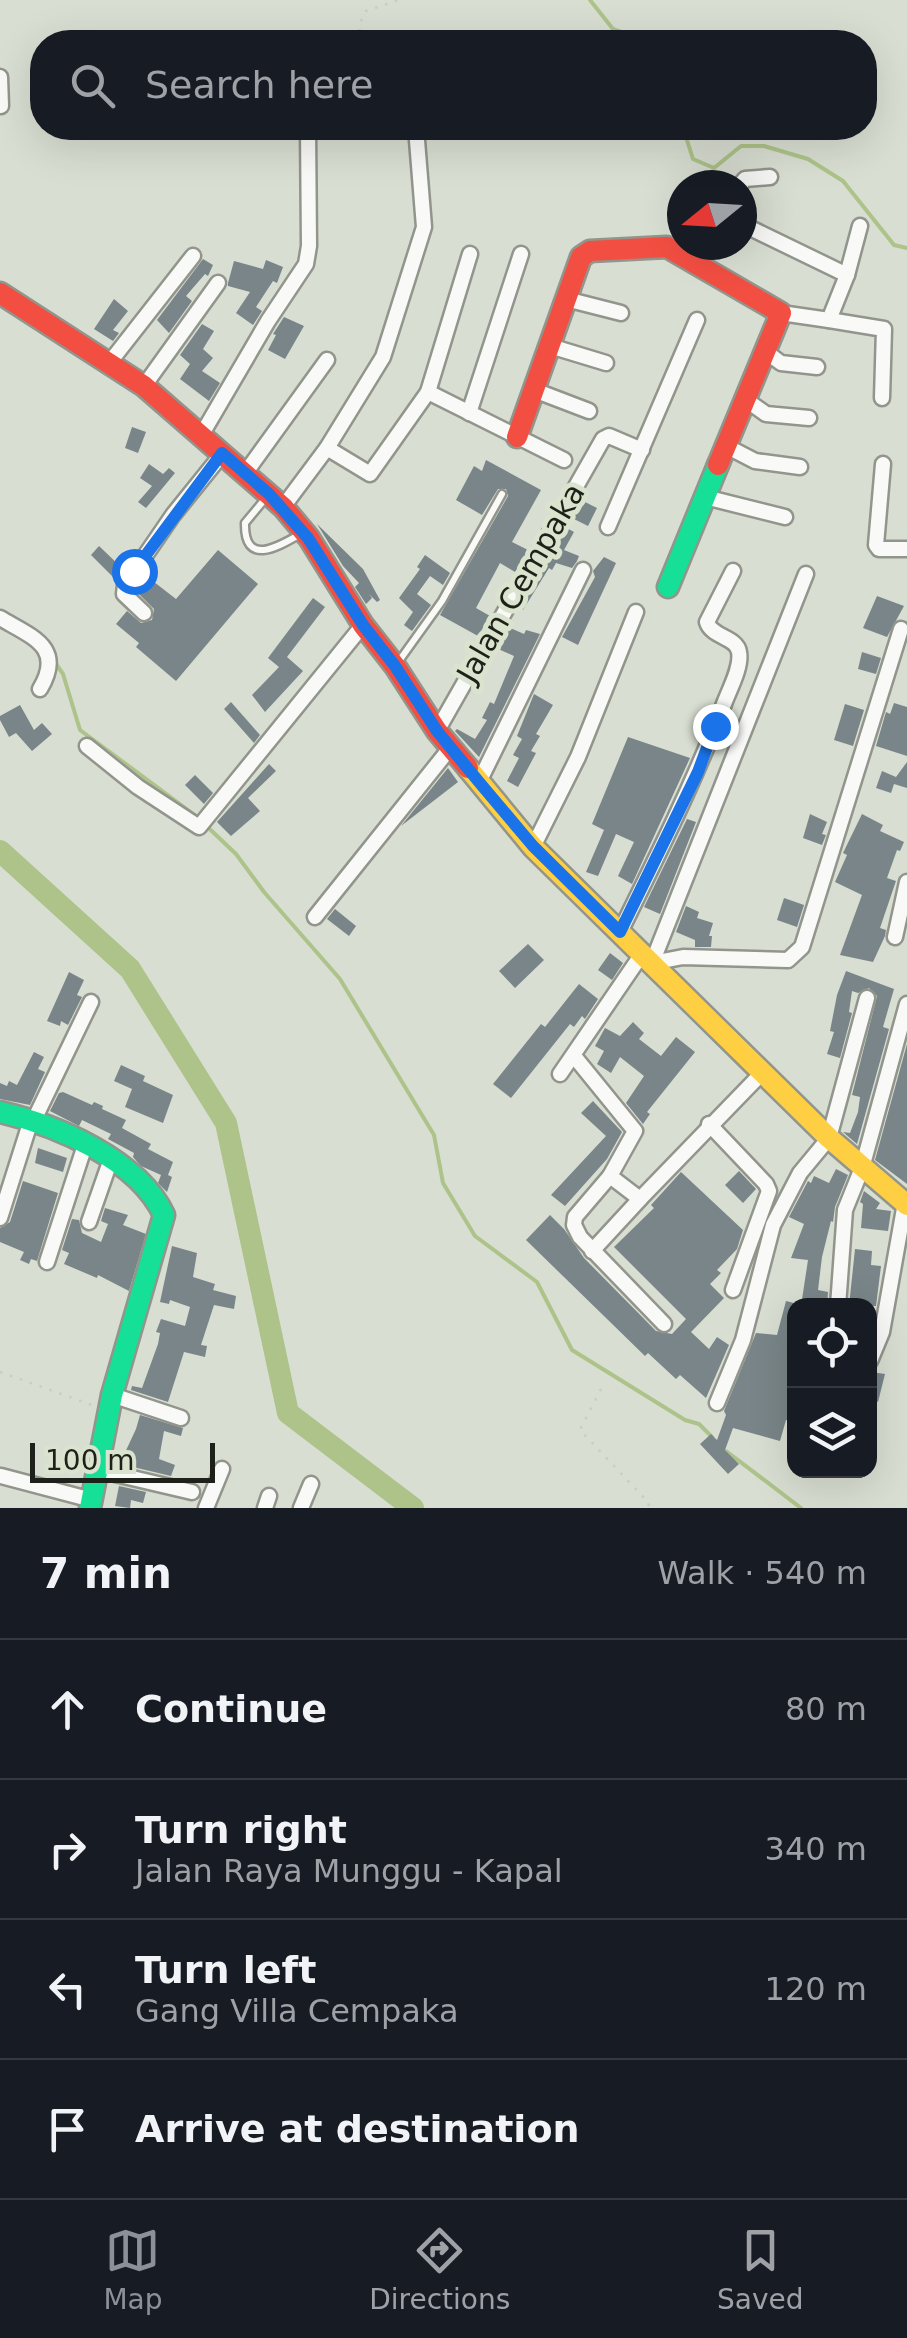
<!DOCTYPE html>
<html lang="en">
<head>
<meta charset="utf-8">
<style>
  body { margin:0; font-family:"DejaVu Sans",sans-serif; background:#20242c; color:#f1f3f6 }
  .controls { position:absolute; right:30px; bottom:30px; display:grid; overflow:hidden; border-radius:20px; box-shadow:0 10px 40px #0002 }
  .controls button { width:90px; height:90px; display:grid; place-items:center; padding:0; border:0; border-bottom:2px solid #363941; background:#171b24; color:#f1f3f6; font:50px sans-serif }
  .compass { position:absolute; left:667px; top:170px; width:90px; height:90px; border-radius:50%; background:#171b24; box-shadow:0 10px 40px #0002; rotate:252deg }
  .scale { position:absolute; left:30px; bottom:25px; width:185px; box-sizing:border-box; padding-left:10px; border:5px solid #1e2119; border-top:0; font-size:28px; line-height:35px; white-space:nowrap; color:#1e2119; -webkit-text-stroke:8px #dae3cd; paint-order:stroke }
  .stop { position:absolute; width:30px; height:30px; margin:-22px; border:8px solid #1a73e8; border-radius:50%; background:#fff }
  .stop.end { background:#1a73e8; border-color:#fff; box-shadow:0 2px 10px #0008 }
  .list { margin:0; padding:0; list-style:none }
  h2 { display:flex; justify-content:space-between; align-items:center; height:130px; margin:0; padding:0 40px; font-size:42px }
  h2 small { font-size:32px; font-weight:400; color:#9ea1a6 }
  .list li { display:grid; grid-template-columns:65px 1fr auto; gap:30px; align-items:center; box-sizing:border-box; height:140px; padding:0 40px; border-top:2px solid #363941 }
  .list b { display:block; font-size:38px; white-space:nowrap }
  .list p { margin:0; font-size:32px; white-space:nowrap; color:#9ea1a6 }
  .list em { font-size:32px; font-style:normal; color:#9ea1a6 }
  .icon { flex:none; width:55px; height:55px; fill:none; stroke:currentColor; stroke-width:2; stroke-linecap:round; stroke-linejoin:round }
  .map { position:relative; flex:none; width:907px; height:1508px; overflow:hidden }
  .search { position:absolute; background:#171b24; box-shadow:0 10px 40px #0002; left:30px; right:30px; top:30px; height:110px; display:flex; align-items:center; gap:25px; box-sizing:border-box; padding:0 35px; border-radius:40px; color:#9ea1a6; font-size:38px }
  .sheet { height:690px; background:#171b24 }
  nav { display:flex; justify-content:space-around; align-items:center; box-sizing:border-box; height:140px; border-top:2px solid #363941; background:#171b24; font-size:28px; color:#9ea1a6 }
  nav a { display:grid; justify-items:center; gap:5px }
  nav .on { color:#8c9099 }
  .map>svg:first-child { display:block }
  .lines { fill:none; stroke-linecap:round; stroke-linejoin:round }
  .stream { stroke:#aec389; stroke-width:4 }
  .river { stroke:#aec389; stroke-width:22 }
  .building { fill:#798588 }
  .lane-casing { stroke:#92958c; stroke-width:11 }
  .street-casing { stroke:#92958c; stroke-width:19 }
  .fast-casing { stroke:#92958c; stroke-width:25 }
  .slow-casing { stroke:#92958c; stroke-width:25 }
  .jam-casing { stroke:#92958c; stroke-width:25 }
  .path { stroke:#cbccc9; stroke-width:2.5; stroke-dasharray:2.5 8; stroke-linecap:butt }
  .lane { stroke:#f9faf8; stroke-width:6 }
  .street { stroke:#f9faf8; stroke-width:14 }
  .fast { stroke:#16e098; stroke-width:20 }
  .slow { stroke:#ffcf43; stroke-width:20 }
  .jam { stroke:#f24e42; stroke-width:20 }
  .route { stroke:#1a73e8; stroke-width:12 }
  .labels { text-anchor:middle; stroke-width:10; stroke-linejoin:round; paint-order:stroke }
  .street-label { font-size:30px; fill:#1e2119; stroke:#dae3cd }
</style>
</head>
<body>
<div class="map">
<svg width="907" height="1508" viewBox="0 0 907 1508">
  <rect width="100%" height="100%" fill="#d9ded2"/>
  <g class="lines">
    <g class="stream">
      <path d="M590,0L613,29L649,42"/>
      <path d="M683,128L693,159L714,168L741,146H764L808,159L843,181L894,245L907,248"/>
      <path d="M54,661L63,674L80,730L196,816L236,854L264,892L340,979L434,1135L443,1183L475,1236L537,1282L572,1350L685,1420L699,1424L712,1437"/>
      <path d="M726,1451L801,1508"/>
    </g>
    <path class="river" d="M0,851L130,969L226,1123L288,1413L413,1508"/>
  </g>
  <g class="building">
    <path d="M203,259L213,265L208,276L205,274L186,296L192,301L169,333L157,320Z"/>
    <path d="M266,260L283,267L277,283L273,281L256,307L262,311L253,325L236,313L250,292L228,286V283L234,261L263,269Z"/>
    <path d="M114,299L128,311L113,330L119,333L113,341L94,329Z"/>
    <path d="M284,317L304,326L285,359L268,350L276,335L273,334Z"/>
    <path d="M202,324L214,331L203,349L213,358L202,371L220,383L209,401L180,379L190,364L180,355Z"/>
    <path d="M132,427L146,432L138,453L125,448Z"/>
    <path d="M486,460L541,490L512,542L528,550L515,572L500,563L476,608L490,616L478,636L440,615L508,496L506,489H498L482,515L456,500L474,466L482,471Z"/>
    <path d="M149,464L163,474L169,468L175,473L146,508L138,502L152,486L140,478Z"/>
    <path d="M581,500L597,508L588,526L572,518Z"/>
    <path d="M317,524L363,569L380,600L377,602L369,594L372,598L366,604L355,587L359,583L343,566Z"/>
    <path d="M565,527L574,532L564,550L579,556L577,561L572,568L556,563L552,570L549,568L523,610L519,608Z"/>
    <path d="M99,546L123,569L115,579L91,555Z"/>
    <path d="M218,550L258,584L176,681L136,647L139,643L116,624L127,611L141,623L152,620L154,609L135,590L145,575L176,599Z"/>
    <path d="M425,555L450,573L443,585L430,576L417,594L431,605L412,631L404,625L413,612L399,598L420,569L417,567Z"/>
    <path d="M604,557L616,563L578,645L562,637L595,577L593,571Z"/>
    <path d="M877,596L904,606L887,637L863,628Z"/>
    <path d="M313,598L325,607L287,657L303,671L265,712L252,695L279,667L268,658Z"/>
    <path d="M508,627L524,634L526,630L540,634L479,757L455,731L457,729L475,739L487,720L482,718L490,702L494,704L514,656L496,648Z"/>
    <path d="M862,652L881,658L876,674L858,669Z"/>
    <path d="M534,694L553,705L536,734L540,736L531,751L536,753L518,787L507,781L519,758L513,755L522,739L517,736Z"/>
    <path d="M231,702L260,735L254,743L224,709Z"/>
    <path d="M894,703L907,707V756L876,746L886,712L890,714Z"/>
    <path d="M845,704L864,710L853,746L834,740Z"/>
    <path d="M20,705L34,730L42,723L52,734L32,751L16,733L9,737L0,720V716Z"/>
    <path d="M628,737L690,758L632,884L618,876L634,842L616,834L598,876L586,872L604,830L592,824Z"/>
    <path d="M907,762V788L894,784L891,793L876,788L882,771L896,777Z"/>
    <path d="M269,764L276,771L248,798L260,811L231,836L217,822Z"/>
    <path d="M448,768L458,782L401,826Z"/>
    <path d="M195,775L213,793L204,804L185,785Z"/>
    <path d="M810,814L827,822L822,834L826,835L822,845L803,838Z"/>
    <path d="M862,814L883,825L880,831L904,842L900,851L897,850L887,878L896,881L880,928L886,930L885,936L873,962L840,955L862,895L835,882L847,855L843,853Z"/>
    <path d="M687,819L696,822L660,914L644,907Z"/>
    <path d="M784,898L804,905L797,927L777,920Z"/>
    <path d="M686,906L699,912L697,918L713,923L709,936H712L711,947H695V940L676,932Z"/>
    <path d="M335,909L356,926L349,936L327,919Z"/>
    <path d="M528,944L544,960L515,988L499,971Z"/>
    <path d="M610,953L623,963L612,980L598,970Z"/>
    <path d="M846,971L894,989L883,1027L889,1029L857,1144L843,1132L850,1133L858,1112L860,1097L852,1095L877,996L869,988L858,993L852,991L849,1012L852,1013L840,1058L827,1054L834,1032L830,1031L837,995Z"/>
    <path d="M69,972L84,980L77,995L82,997L68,1025L61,1021L60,1026L47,1021Z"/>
    <path d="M579,984L598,999L585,1019L582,1016L574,1027L570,1024L511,1098L493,1084L541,1024L545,1027Z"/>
    <path d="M633,1022L644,1033L639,1039L661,1056L676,1037L695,1052L647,1112L650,1114L643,1124L626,1103L644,1076L620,1057L611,1073L597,1064L604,1051L595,1046L605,1028L620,1036Z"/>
    <path d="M907,1044V1184L875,1160Z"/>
    <path d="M34,1052L44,1057L38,1069L45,1072L30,1105L0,1099V1083L7,1086L9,1081L17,1085Z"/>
    <path d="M121,1065L145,1076L143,1081L173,1095L163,1123L125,1107L132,1089L114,1081Z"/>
    <path d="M63,1092L92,1105L94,1102L103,1106L102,1109L126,1120L122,1128L151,1144L148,1149L173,1162L168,1175L172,1177L167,1192L158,1183L161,1175L141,1166L133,1157L134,1153L108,1139L111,1134L82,1120L79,1126L50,1111L59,1093Z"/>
    <path d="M593,1101L622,1132L607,1159L565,1206L551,1195L606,1136L581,1113Z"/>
    <path d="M38,1148L67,1158L63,1172L35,1163Z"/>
    <path d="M836,1169L848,1175L835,1207L833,1222L831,1221L822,1257L818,1290L828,1292L827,1306H801L808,1260L791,1258L804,1224L789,1217L808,1181L811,1183L814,1176L829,1183Z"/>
    <path d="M739,1171L756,1189L743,1203L725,1185Z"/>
    <path d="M681,1172L743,1230L737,1249L717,1270L721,1273L710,1284L724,1298L691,1332L709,1349L717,1337L729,1345L706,1398L680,1375L676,1379L648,1353L645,1356L526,1240L550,1215L564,1229L584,1258L656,1331L672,1334L686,1319L614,1247L654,1208L651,1205Z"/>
    <path d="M23,1181L58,1193L37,1261L31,1259L29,1264L20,1260L24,1252L0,1242V1228L10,1222Z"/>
    <path d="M864,1191L880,1203L876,1209L891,1211L888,1231L861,1228L863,1204L860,1202Z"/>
    <path d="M105,1208L128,1215L123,1225L146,1234L129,1291L98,1275L97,1278L64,1264L69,1253L62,1250L72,1219L79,1220L82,1233L101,1242L108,1224L101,1221Z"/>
    <path d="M172,1246L197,1253L193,1277L215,1284L213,1290L236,1296L234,1309L214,1305L201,1345L207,1346L205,1357L184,1352L168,1402L131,1390L132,1386L142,1388L158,1344L160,1333L156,1332L161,1319L185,1326L190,1307L170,1300L169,1304L160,1302Z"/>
    <path d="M855,1249L872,1251L871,1265L881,1266L876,1306H849Z"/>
    <path d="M786,1301L794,1303V1422L786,1420L780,1441L733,1428L725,1450L739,1464L728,1474L700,1444L711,1434L717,1440L726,1415L724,1411L756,1333L777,1335Z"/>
    <path d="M871,1372L885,1374L878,1402L870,1399Z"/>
    <path d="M140,1415L183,1428L181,1436L164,1431L159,1459L175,1465L171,1476L116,1463L117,1458L122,1459L136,1429Z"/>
    <path d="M119,1486L146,1492L143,1503L131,1500L130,1508L115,1506Z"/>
  </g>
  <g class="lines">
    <g class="lane-casing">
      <g id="lane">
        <path d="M265,499L245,523C244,569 281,545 302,533"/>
        <path d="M399,661L442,601L502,494"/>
      </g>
    </g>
    <g class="street-casing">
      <g id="street">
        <path d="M0,77L1,106"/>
        <path d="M740,185L745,179L770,177"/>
        <path d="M742,224L847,275"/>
        <path d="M566,299L621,313"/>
        <path d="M781,313L829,320L847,275L860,226"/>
        <path d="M829,320L884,329L882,398"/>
        <path d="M550,346L606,363"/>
        <path d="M765,351L781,363L817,367"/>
        <path d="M110,362L193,256"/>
        <path d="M144,386L218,283"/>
        <path d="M534,390L589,411"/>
        <path d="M428,392L564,460"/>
        <path d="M745,399L766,414L809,418"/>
        <path d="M469,413L521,254"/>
        <path d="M202,434L268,321L306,264L309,246L308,128"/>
        <path d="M726,446L755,461L800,467"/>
        <path d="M327,448L370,474L428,392L470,254"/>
        <path d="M883,464L876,545L879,549H907"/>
        <path d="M246,472L327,360"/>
        <path d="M705,497L785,517"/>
        <path d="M283,507L327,448L383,357L424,227L416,128"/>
        <path d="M608,527L697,320"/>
        <path d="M144,613L124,594L125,585L173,515L223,453"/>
        <path d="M0,618C32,637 65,647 40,689"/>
        <path d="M437,731L603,439L609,436L642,450"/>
        <path d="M87,746L138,787L199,827L363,625"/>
        <path d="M479,782L583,570"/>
        <path d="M533,847L578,757L636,612"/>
        <path d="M315,917L451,747"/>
        <path d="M620,932C657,857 694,782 724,704C729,690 742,667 739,652C737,637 711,637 707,622L733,571"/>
        <path d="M895,937L907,882"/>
        <path d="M652,963L683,957L788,960L802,947L901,629"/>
        <path d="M652,963L806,574"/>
        <path d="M574,1056L635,1131L610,1176"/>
        <path d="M560,1074L642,954"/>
        <path d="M34,1120L91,1002"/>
        <path d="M709,1124L766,1184L769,1191L733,1290"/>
        <path d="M0,1218L31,1120"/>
        <path d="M89,1222L112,1156"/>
        <path d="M592,1251L640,1199"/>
        <path d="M47,1262L86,1142"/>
        <path d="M838,1306L845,1210L862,1168L907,1004"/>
        <path d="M664,1324L580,1237L574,1225L575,1217L610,1176L640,1199L762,1073"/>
        <path d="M870,1361L882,1332L905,1203"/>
        <path d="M112,1395L181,1418"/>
        <path d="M717,1403L743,1340L773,1225L800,1173L829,1138L867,998"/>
        <path d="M98,1470L192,1492"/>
        <path d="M1,1476L92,1500"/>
        <path d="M206,1508L222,1469"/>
        <path d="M265,1508L269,1496"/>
        <path d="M301,1508L311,1484"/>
      </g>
    </g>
    <g class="fast-casing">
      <g id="fast">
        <path d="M668,587L718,465"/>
        <path d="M0,1112C56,1125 138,1159 164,1215L112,1395L90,1508"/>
      </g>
    </g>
    <g class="slow-casing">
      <path id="slow" d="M468,768L533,847L829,1138L907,1205"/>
    </g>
    <g class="jam-casing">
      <g id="jam">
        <path d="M0,293L144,386L283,507L309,538L363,625L395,666L437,731L468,768"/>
        <path d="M517,437L581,257L590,251L667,247L781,313L718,465"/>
      </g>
    </g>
    <g class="path">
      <path d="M359,42L360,23L366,11L399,0"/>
      <path d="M319,129L336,134L347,132L350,128"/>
      <path d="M0,1372L92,1405"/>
      <path d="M601,1389L580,1430L649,1503L648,1508"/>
    </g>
    <use href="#lane" class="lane"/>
    <use href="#street" class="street"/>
    <use href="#fast" class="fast"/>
    <use href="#slow" class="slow"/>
    <use href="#jam" class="jam"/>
  </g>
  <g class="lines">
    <path class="route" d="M134,571L222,453L269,494L308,538L363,625L395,666L437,731L479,782L533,846L620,932L698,772L715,726"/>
  </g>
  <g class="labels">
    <g class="street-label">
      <text transform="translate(521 583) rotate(-60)" y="10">Jalan Cempaka</text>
    </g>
  </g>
</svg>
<div class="controls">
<button><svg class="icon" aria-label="locate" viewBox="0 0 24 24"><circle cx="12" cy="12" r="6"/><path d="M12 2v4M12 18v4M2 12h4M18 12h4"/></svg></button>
<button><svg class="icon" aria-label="layers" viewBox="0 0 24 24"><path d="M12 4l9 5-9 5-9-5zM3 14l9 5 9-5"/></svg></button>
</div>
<svg class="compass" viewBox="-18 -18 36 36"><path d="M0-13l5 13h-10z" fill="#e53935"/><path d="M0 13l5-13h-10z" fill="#9ea1a6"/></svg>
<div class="scale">100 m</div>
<div class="stop" style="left:134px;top:571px"></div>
<div class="stop end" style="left:715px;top:726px"></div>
<div class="search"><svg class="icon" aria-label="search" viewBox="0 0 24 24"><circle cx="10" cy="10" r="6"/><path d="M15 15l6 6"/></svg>Search here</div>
</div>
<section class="sheet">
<h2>7 min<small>Walk · 540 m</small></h2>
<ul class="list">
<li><svg class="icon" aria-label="ahead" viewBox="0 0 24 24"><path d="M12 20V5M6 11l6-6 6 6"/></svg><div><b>Continue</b></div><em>80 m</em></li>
<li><svg class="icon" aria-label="right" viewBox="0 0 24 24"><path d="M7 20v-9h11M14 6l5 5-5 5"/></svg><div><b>Turn right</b><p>Jalan Raya Munggu - Kapal</p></div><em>340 m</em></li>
<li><svg class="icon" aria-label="left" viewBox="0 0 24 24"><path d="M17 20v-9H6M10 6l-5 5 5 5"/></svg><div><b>Turn left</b><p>Gang Villa Cempaka</p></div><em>120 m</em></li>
<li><svg class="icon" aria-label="arrive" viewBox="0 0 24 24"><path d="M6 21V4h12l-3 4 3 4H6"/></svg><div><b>Arrive at destination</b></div></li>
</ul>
</section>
<nav>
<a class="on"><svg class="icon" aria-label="map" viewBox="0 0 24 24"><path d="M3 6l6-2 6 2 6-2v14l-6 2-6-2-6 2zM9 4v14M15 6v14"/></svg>Map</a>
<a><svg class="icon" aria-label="directions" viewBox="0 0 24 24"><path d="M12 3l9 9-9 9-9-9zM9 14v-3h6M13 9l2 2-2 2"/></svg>Directions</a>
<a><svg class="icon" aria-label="saved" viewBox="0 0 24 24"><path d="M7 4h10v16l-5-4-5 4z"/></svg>Saved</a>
</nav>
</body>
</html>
